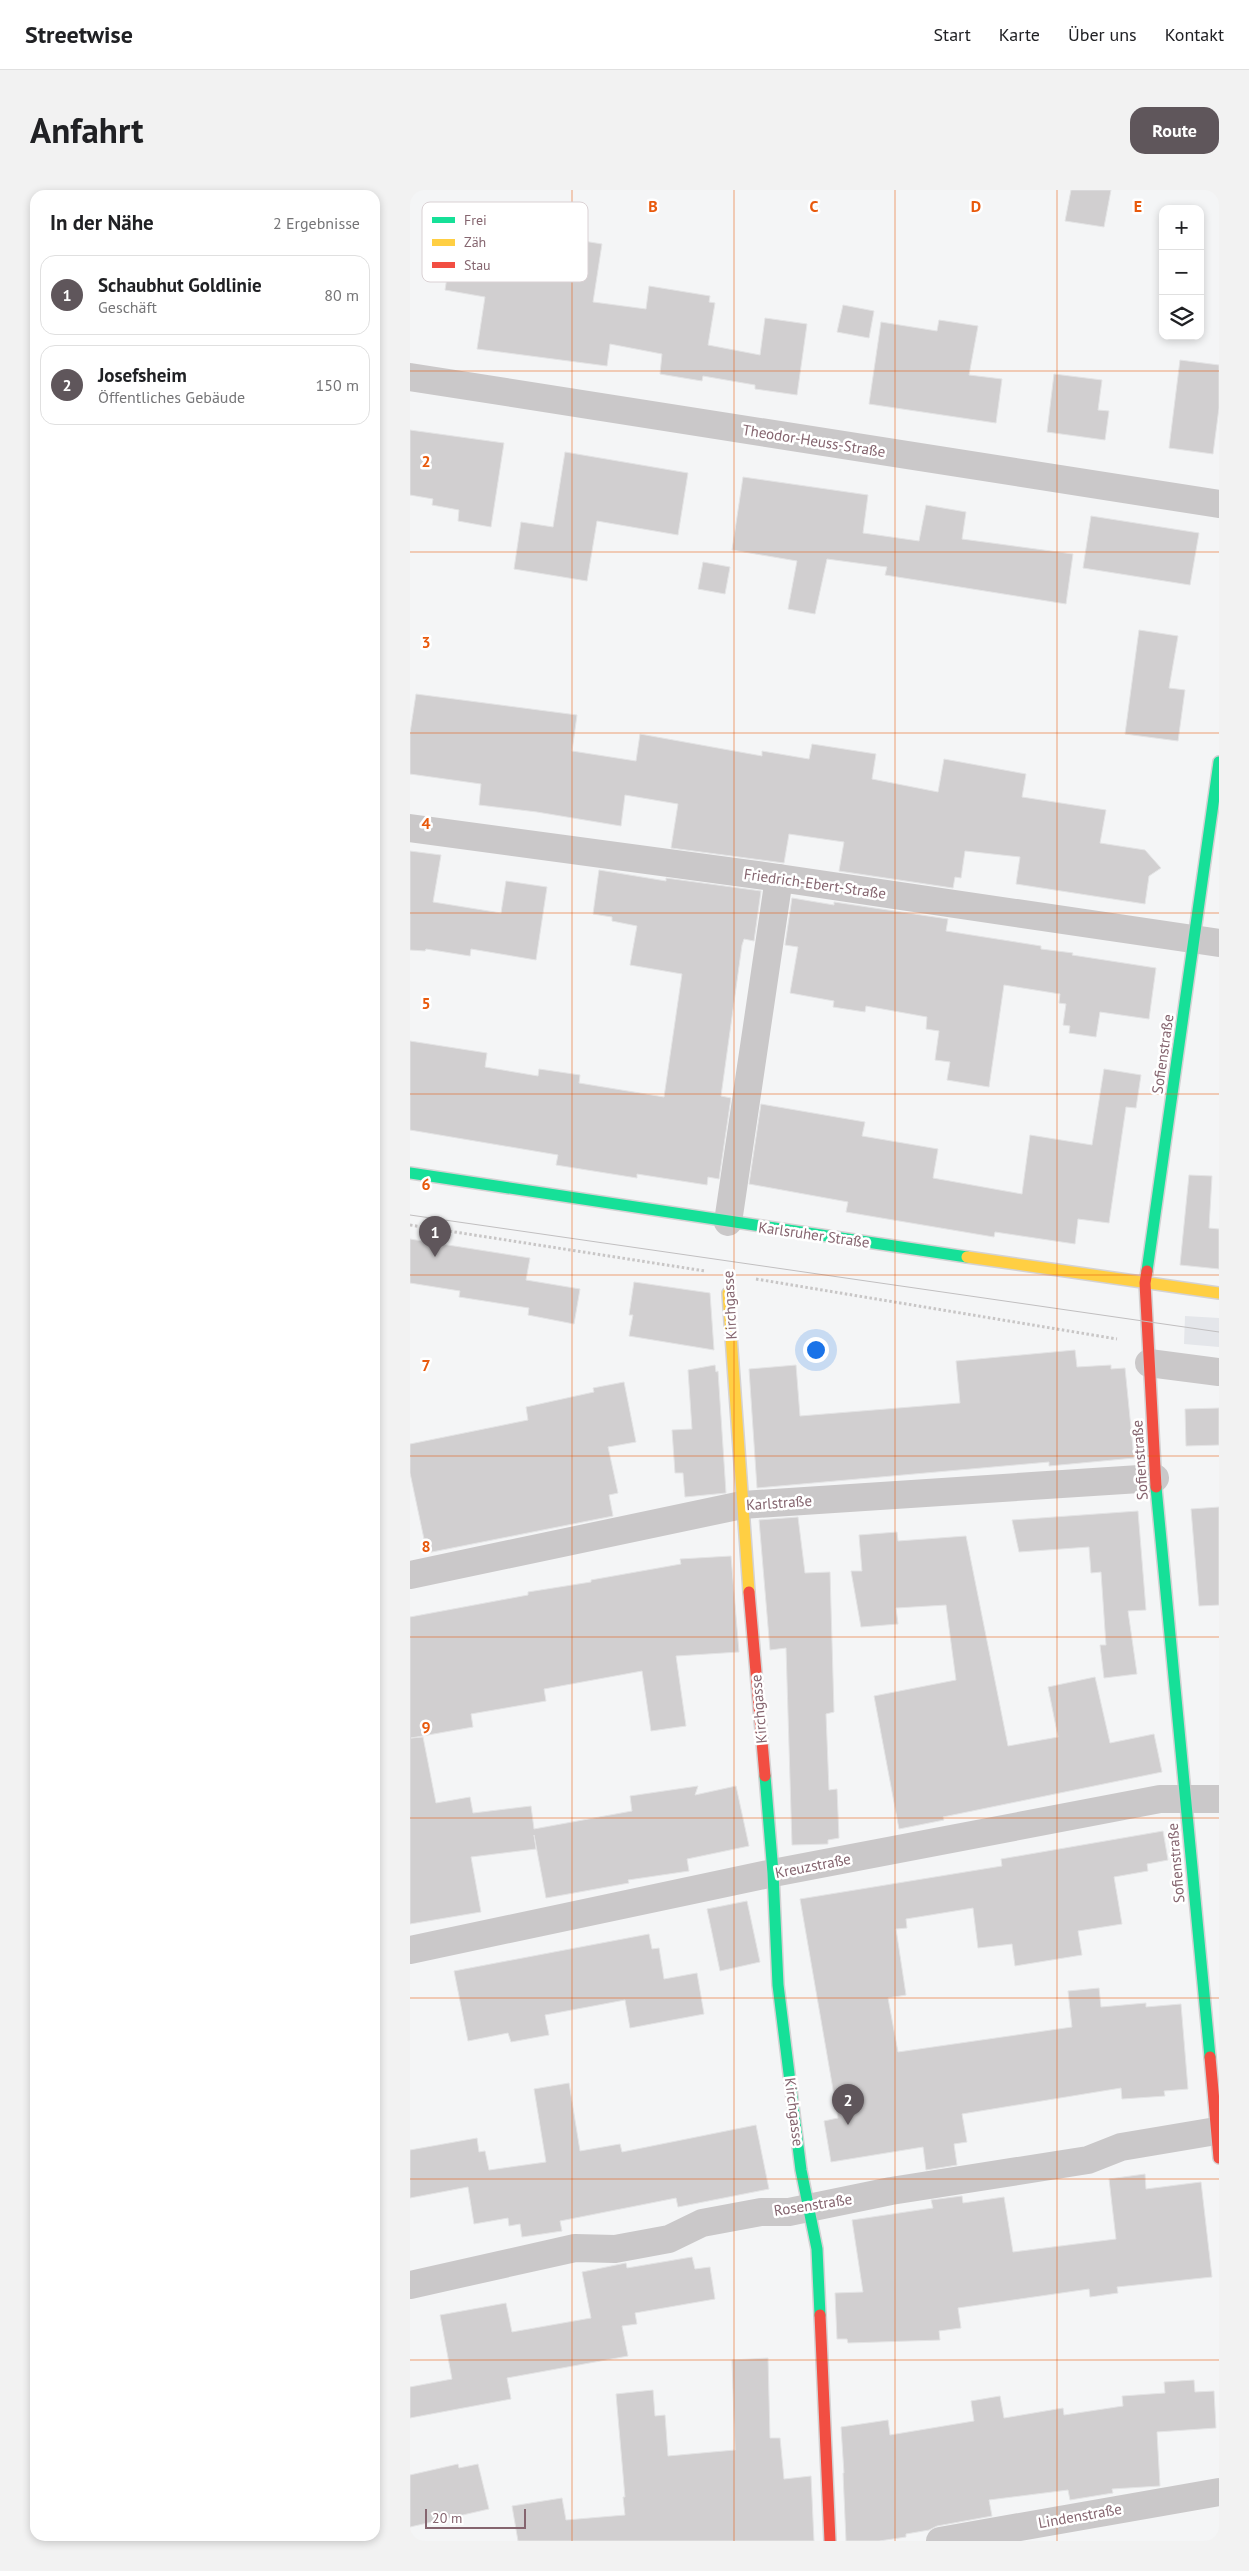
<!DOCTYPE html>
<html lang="de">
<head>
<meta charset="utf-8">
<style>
  body { margin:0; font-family:"PT Sans",sans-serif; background:#f2f2f2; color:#202124 }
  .controls { position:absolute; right:15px; top:15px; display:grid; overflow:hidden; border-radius:10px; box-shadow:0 2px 8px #0003 }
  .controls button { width:45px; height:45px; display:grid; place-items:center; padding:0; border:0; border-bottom:1px solid #e0e0e0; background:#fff; color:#202124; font:25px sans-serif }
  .scale { position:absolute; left:15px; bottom:12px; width:101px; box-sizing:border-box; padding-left:5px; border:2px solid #85656f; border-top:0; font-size:14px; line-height:18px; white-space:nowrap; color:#85656f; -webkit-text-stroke:4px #fff; paint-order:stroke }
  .you { position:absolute; left:405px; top:1159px; width:18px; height:18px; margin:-12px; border:4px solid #fff; border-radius:50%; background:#1a73e8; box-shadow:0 0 0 8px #1a73e833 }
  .badge { display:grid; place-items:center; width:32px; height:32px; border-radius:50%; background:#5f565b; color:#fff; font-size:16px; font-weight:700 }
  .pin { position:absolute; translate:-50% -41px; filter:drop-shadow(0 1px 2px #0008) }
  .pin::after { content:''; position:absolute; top:26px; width:18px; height:15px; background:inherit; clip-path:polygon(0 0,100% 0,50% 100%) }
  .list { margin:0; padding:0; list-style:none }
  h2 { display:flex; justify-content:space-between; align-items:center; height:65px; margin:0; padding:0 20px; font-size:21px }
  h2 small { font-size:16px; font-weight:400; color:#757577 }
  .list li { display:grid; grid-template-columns:32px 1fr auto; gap:15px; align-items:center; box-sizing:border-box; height:80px; margin:0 10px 10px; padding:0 10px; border:1px solid #e0e0e0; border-radius:15px }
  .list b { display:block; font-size:19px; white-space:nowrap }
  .list p { margin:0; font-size:16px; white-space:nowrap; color:#757577 }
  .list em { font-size:16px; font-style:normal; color:#757577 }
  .icon { flex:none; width:28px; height:28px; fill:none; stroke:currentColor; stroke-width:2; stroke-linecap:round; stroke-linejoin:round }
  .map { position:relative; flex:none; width:809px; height:2351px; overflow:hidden; border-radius:15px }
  header { display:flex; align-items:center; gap:30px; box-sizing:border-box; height:70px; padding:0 25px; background:#fff; border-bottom:1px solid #e0e0e0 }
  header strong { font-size:24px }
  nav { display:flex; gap:28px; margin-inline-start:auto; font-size:18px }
  .intro { display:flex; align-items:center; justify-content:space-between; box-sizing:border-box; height:120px; padding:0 30px }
  h1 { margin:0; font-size:35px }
  .button { padding:12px 22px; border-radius:15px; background:#5f565b; color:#fff; font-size:18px; font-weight:700 }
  main { display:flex; gap:30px; padding:0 30px }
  aside { flex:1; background:#fff; border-radius:15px; box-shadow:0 2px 8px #0003 }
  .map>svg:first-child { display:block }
  .green { fill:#e4e6ea }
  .building { fill:#d1cfd0; stroke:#e4e4e5 }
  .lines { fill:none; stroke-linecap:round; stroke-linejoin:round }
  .fast-casing { stroke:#d4d2d3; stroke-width:14 }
  .slow-casing { stroke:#d4d2d3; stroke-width:14 }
  .jam-casing { stroke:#d4d2d3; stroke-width:14 }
  .path { stroke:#c8c6c6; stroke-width:3; stroke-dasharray:2.5 2.5; stroke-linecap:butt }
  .street { stroke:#cac8c9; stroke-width:28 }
  .fast { stroke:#16e098; stroke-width:11 }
  .slow { stroke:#ffcf43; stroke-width:11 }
  .jam { stroke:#f24e42; stroke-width:11 }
  .tram { stroke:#c1bfc0; stroke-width:1 }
  .grid { fill:none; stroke:#e8590c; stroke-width:1; stroke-opacity:0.55 }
  .labels { text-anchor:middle; stroke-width:5; stroke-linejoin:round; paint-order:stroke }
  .street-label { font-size:15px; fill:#85656f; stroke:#fff }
  .key { fill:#fff; stroke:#dad1d4; stroke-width:1 }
  .key-label { font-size:14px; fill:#85656f }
  .grid-label { font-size:16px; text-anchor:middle; font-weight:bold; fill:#e8590c; stroke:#fff; stroke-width:5; stroke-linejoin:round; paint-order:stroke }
</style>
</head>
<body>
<header>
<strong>Streetwise</strong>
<nav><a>Start</a><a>Karte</a><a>Über uns</a><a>Kontakt</a></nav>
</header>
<div class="intro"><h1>Anfahrt</h1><a class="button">Route</a></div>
<main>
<aside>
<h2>In der Nähe<small>2 Ergebnisse</small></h2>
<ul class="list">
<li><span class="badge">1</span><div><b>Schaubhut Goldlinie</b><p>Geschäft</p></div><em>80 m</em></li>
<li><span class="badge">2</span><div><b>Josefsheim</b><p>Öffentliches Gebäude</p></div><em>150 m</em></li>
</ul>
</aside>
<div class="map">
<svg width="809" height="2351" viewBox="0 0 809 2351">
  <rect width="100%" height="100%" fill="#f4f5f6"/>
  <path class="green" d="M775,1126L809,1128V1157L774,1154Z"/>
  <g class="building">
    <path d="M661,0H701L694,37L655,31Z"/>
    <path d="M143,46L192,54L183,112L236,119L239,96L300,106L299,112L305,113L298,155L350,165L355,128L397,134L387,205L345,199V195L293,186L292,191L250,184L252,164L200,154L197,176L67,159L75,107L35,100L42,55L71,60L72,54L140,66Z"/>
    <path d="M433,115L464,121L459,148L427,142Z"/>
    <path d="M529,130L568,136L559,185L592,189L586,233L459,214L471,132L527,141Z"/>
    <path d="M770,170L809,175V218L803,264L759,258Z"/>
    <path d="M644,184L692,190L688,220L699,221L695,250L637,242Z"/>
    <path d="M0,240L94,253L81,337L48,331L49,320L22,315L23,309L0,305Z"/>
    <path d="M155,262L278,283L268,345L187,331L177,391L104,379L111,332L143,337Z"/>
    <path d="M333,287L458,305L453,343L509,351L516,315L556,322L552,349L663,364L656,414L475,385L477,377L417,369L405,424L378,419L387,371L322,360Z"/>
    <path d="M681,326L789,343L780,395L673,378Z"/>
    <path d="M293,372L320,377L315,404L288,399Z"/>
    <path d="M729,440L768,446L759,498L775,500L768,551L715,544Z"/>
    <path d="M6,504L167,525L162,561L226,571L230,544L352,566V561L399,569L402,554L466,564L462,589L528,602L534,569L616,584L612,607L696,620L690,653L735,660L751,678L739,686L735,714L606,694L610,667L555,661L551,688L545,687L543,698L429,681L434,652L379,644L374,673L261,658L268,614L215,605L211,636L127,622L69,615L71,594L0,584V543Z"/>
    <path d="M0,661L31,665L23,712L91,723L96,691L137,697L126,770L61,759L60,766L16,759L15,761L0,760Z"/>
    <path d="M189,680L256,691V688L351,701L344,751L334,749L332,755L311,906L321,908L309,989L298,987L297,995L227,984V988L146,975L148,965L0,940V851L77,863L75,877L128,886L129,879L170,885L169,893L254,907L272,784L220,775L227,736L202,731V727L183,724Z"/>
    <path d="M382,708L424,715V712L538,729L536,741L631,756V759L663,763L662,765L746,778L739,829L690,822L686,847L659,843L660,836L653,835L656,814L649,813L650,804L594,795L579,897L537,890L540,872L525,870L529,841L516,839L517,827L456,816L455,822L423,817L424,811L380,803L388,757L375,755Z"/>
    <path d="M694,879L731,885L726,918L716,917L699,1033L668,1029L665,1054L585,1042L584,1047L436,1022L438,1012L339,994L351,914L455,932L452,946L528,959L523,988L612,1004L620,945L682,955Z"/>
    <path d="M779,985L802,986L799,1038L809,1039V1079L770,1075Z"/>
    <path d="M0,1049L120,1068L116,1090L170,1099L164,1134L118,1125L119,1118L49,1107L50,1101L0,1093Z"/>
    <path d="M224,1092L300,1103L304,1160L219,1146L223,1125H219Z"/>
    <path d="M665,1160L667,1177L701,1175V1179L715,1178L724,1268L639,1276V1272L347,1298L339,1179L386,1175L390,1226L550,1213L546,1171Z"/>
    <path d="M305,1175L306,1182L308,1181L316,1303L275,1307L273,1283H265L262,1240L282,1239L278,1180Z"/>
    <path d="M214,1192L226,1252L198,1257L208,1303L199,1305L203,1326L17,1363L0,1283V1254L118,1230L116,1217L184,1202L183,1198Z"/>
    <path d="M809,1218V1255L776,1256L775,1219Z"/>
    <path d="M809,1317V1415L789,1416L781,1319Z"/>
    <path d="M728,1321L736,1420L718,1421L727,1484L694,1488L690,1455H696L691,1382L681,1383L679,1357L609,1362L602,1330Z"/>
    <path d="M388,1327L395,1383L420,1382L424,1522L416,1524L419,1600L427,1599L429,1648L418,1650V1654L382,1655L376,1458L360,1460L349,1330Z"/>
    <path d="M487,1342L488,1351L556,1346L598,1556L648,1547L638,1497L685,1487L700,1553L744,1544L752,1582L533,1627L534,1630L489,1639L464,1506L546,1490L536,1415L486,1418L488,1434L451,1437L441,1381H452L449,1345Z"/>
    <path d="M321,1366L329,1462L266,1466L276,1536L241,1541L232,1481L134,1499L136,1511L61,1524L63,1537L1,1548L13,1547L26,1613L60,1607L63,1623L121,1616L124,1639L222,1621L220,1606L288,1596L285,1605L326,1596L339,1656L277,1669L279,1681L218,1690L219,1693L136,1708L124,1645L126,1659L61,1667L71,1722L0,1734V1427L118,1405V1402L181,1392V1390L271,1374L270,1369Z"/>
    <path d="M753,1641L758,1670L737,1674L738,1681L704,1687L712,1734L668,1741L672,1765L605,1776L602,1754L568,1758L563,1718L496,1729L497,1738L486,1739L496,1805L478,1808L488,1862L662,1837L658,1801L689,1798L691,1817L736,1813V1817L771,1814L778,1899L754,1901L755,1906L712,1909L711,1898L552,1924L557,1952L544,1954L547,1975L516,1980L513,1957L421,1972L414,1931L428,1928L390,1709L592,1676L591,1669Z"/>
    <path d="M337,1711L350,1772L310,1781L297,1719Z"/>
    <path d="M239,1744L242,1759L249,1758L254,1789L287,1783L294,1824L220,1838L215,1810L135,1825L139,1845L101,1852L98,1843L58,1851L44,1781Z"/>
    <path d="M159,1893L170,1961L210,1954L212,1962L346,1935L359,1999L268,2017L266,2008L150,2031L152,2041L112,2047L110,2034L99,2036L98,2028L64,2034L58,1997L0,2008V1960L67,1948L69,1962L75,1961L79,1980L136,1972L124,1899Z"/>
    <path d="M735,1984L736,1999L791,1992L802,2087L707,2097L708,2103L680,2107L679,2099L548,2118L551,2138L529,2141L530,2150L438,2153L437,2149H427L425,2103L453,2102L442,2030L523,2018L521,2010L552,2006L553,2013L594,2007L603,2062L706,2049L699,1989Z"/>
    <path d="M282,2067L285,2079L300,2077L305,2109L225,2123L227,2134L212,2136L218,2166L97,2188L101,2209L0,2228V2197L42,2189L30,2125L96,2113L102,2142L181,2128L172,2082L216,2073L217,2078Z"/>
    <path d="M358,2168L360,2248H370L374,2289L401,2286L404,2351H108L102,2316L152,2308L156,2330L215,2325L213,2307H215L206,2204L243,2200L245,2226L255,2225L258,2266L325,2260L322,2170Z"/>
    <path d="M784,2190L785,2202L804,2201L806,2238L747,2242L750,2296L702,2299L703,2303L660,2310L658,2300L579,2310L582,2326L527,2336L519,2340L496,2344V2347L469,2351H436L433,2283H434L431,2237L478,2230L480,2245L564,2231L561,2211L590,2206L594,2228L653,2218L654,2225L713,2216L712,2206L755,2203L754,2192Z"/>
    <path d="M48,2274L49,2278L68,2274L79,2319L0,2337V2285Z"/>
  </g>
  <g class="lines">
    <g class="fast-casing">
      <g id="fast">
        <path d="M0,983L557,1067"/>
        <path d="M737,1081L809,572"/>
        <path d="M746,1297L800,1867"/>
        <path d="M355,1586L363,1683L368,1795L391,1980L407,2059L410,2125"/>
      </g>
    </g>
    <g class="slow-casing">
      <g id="slow">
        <path d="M557,1067L809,1103"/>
        <path d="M318,1103L339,1402"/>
      </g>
    </g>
    <g class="jam-casing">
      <g id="jam">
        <path d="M737,1081L735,1093L746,1297"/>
        <path d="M339,1402L355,1586"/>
        <path d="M800,1867L809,1968"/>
        <path d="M410,2125L420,2351"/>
      </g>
    </g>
    <g class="path">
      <path d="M0,1035L295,1081"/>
      <path d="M346,1089L707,1149"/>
    </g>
    <g class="street">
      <path d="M0,187L809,314"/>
      <path d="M0,638L369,688L809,753"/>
      <path d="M318,1032L369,688"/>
      <path d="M739,1173L809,1182"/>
      <path d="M0,1385L332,1315L745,1288"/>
      <path d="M0,1760L363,1683L750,1609H809"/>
      <path d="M0,2095L165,2058L205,2059L259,2049L292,2033L351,2022H379L481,2001L678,1970L711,1957L806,1941"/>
      <path d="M530,2351L809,2302"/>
    </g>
    <use href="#fast" class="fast"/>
    <use href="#slow" class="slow"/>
    <use href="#jam" class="jam"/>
    <path class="tram" d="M0,1025L809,1142"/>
  </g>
  <path class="grid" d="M162,0V2351M324,0V2351M485,0V2351M647,0V2351M0,181H809M0,362H809M0,543H809M0,723H809M0,904H809M0,1085H809M0,1266H809M0,1447H809M0,1628H809M0,1808H809M0,1989H809M0,2170H809"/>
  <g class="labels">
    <g class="street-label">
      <text transform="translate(404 251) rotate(9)" y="5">Theodor-Heuss-Straße</text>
      <text transform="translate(405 694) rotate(8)" y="5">Friedrich-Ebert-Straße</text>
      <text transform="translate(753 864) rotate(-82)" y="5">Sofienstraße</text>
      <text transform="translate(404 1045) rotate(8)" y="5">Karlsruher Straße</text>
      <text transform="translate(320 1115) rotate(-93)" y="5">Kirchgasse</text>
      <text transform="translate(730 1270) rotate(-94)" y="5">Sofienstraße</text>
      <text transform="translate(369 1313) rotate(-4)" y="5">Karlstraße</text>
      <text transform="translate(349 1519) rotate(-95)" y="5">Kirchgasse</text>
      <text transform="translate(766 1673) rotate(-95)" y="5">Sofienstraße</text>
      <text transform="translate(403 1676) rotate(-11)" y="5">Kreuzstraße</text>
      <text transform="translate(384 1922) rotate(83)" y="5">Kirchgasse</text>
      <text transform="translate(403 2015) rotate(-9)" y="5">Rosenstraße</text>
      <text transform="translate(670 2326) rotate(-10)" y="5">Lindenstraße</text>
    </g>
  </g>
  <rect x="12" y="12" width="166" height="80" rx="8" class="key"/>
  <rect x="22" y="27" width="23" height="6" fill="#16e098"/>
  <rect x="22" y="49" width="23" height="7" fill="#ffcf43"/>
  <rect x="22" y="72" width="23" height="6" fill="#f24e42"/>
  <g class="key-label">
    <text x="54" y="35">Frei</text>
    <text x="54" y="57">Zäh</text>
    <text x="54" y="80">Stau</text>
  </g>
  <g class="grid-label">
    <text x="243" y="22">B</text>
    <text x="404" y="22">C</text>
    <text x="566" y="22">D</text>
    <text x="728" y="22">E</text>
    <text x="16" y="277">2</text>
    <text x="16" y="458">3</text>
    <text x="16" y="639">4</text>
    <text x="16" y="819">5</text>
    <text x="16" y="1000">6</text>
    <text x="16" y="1181">7</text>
    <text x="16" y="1362">8</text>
    <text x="16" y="1543">9</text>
  </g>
</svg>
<div class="controls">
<button>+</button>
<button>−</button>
<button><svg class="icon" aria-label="layers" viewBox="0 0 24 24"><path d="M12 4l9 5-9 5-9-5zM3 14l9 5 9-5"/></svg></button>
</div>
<div class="scale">20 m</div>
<div class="you"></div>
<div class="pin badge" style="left:25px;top:1067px">1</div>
<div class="pin badge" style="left:438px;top:1935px">2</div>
</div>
</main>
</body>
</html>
